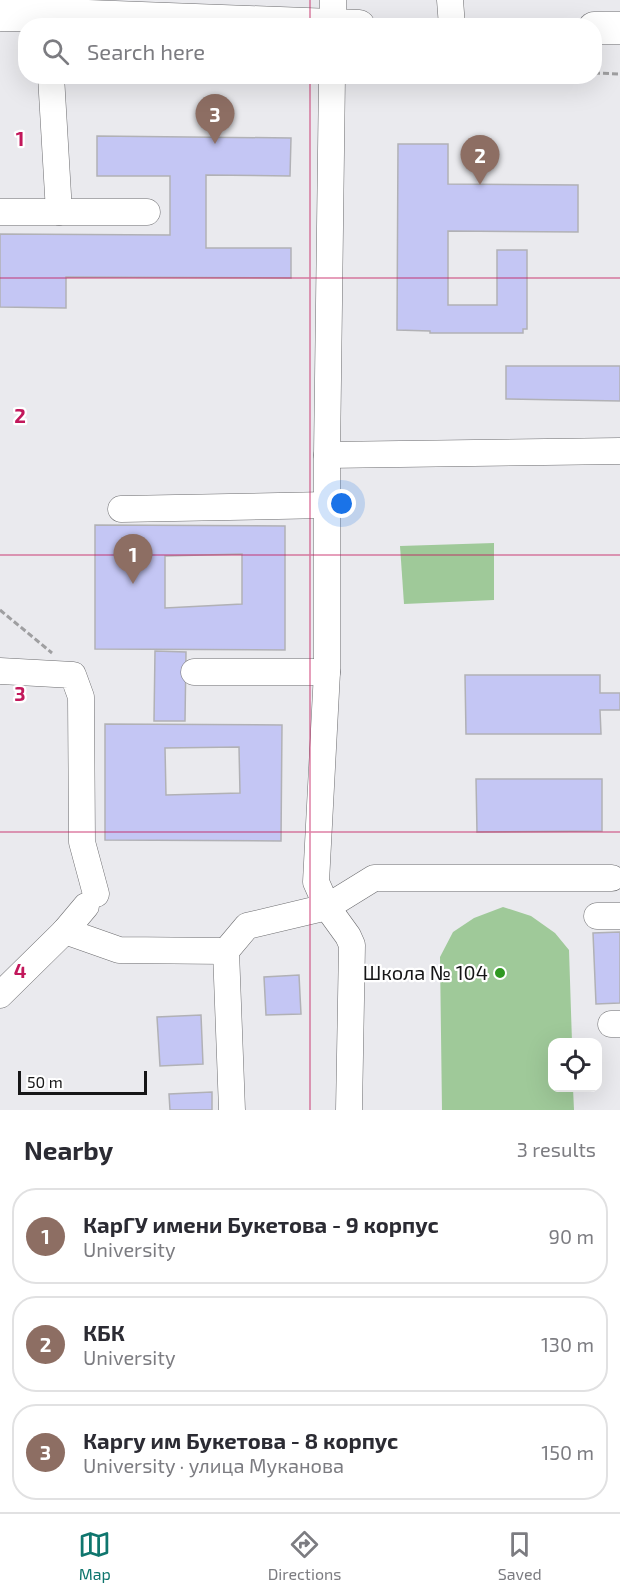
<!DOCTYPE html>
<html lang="en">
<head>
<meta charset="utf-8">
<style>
  body { margin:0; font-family:"Exo 2",sans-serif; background:#f7f7f7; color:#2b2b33 }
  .controls { position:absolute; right:18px; bottom:18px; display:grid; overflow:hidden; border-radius:12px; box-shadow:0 6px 24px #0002 }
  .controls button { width:54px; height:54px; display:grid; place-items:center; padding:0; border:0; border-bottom:2px solid #e1e1e2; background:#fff; color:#2b2b33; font:30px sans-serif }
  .scale { position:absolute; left:18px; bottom:15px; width:129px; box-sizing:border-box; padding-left:6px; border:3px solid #161617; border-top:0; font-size:16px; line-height:21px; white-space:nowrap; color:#161617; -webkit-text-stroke:4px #fff; paint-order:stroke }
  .you { position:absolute; left:342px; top:504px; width:21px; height:21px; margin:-15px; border:4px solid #fff; border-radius:50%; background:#1a73e8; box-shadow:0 0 0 9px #1a73e833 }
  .badge { display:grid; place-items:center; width:39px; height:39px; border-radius:50%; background:#0f766e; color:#fff; font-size:20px; font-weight:700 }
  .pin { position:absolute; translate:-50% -50px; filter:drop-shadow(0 2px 3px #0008) }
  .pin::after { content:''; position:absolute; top:32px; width:21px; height:18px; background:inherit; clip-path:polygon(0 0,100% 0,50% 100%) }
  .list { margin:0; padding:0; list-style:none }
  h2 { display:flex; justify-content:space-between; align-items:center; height:78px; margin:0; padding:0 24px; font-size:26px }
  h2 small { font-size:20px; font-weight:400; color:#7c7c81 }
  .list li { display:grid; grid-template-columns:39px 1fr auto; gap:18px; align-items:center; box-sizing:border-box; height:96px; margin:0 12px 12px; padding:0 12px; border:2px solid #e1e1e2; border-radius:24px }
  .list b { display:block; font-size:22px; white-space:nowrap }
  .list p { margin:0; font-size:20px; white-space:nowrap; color:#7c7c81 }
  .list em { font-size:20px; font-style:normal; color:#7c7c81 }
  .icon { flex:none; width:33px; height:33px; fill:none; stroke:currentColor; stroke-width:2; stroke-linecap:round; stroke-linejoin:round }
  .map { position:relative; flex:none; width:620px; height:1110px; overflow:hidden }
  .search { position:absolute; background:#fff; box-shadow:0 6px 24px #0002; left:18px; right:18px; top:18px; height:66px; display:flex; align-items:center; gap:15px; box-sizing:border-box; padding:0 21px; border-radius:24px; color:#7c7c81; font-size:22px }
  .sheet { height:402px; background:#fff }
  nav { display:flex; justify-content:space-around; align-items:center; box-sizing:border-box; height:84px; border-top:2px solid #e1e1e2; background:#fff; font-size:16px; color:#7c7c81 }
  nav a { display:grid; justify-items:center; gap:3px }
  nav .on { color:#0f766e }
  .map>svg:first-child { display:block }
  .green { fill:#9fc999 }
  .building { fill:#c4c6f4; stroke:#b1b1b5; stroke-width:1.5; fill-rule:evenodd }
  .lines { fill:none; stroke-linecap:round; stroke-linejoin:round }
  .minor-casing { stroke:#6c6c6f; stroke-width:27 }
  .major-casing { stroke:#6c6c6f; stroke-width:33 }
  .path { stroke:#9f9fa1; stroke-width:3; stroke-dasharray:6 3; stroke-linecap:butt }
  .minor { stroke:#fff; stroke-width:26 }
  .major { stroke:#fff; stroke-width:32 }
  .grid { fill:none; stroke:#c2185b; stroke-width:1.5; stroke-opacity:0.55 }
  .poi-dot { fill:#2f9821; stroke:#fff; stroke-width:2 }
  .labels { text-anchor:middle; stroke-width:4.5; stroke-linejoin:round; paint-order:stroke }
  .poi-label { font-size:20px; fill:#161617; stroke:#fff; text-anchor:end }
  .grid-label { font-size:20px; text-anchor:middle; font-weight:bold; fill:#c2185b; stroke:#fff; stroke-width:4.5; stroke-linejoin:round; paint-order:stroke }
</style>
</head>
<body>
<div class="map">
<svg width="620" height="1110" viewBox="0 0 620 1110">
  <rect width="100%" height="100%" fill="#eaeaee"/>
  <g class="green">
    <path d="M494,543V600L404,604L400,546Z"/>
    <path d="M503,907L531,916L555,933L569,950L572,1042H552V1088H573L574,1110H442L440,957L453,932L474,918Z"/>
  </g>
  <g class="building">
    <path d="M97,136L291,138L290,176L206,175V248H291V278L66,277V308L0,307V234L170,235V176H97Z"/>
    <path d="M398,144H448V184L578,185V232L448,231V305H497V250H527V329H523V333H430V331L397,330Z"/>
    <path d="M506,366H620V401L506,399Z"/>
    <path d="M95,525L285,526V650L95,649ZM242,554V604L165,608V556Z"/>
    <path d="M155,651L186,652L185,721H154Z"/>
    <path d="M465,675H600V693H620V710H600L601,734H466Z"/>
    <path d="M105,724L282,725L281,841L105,840ZM239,747L240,793L166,795L165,748Z"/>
    <path d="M476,779H602V831L477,832Z"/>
    <path d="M620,932V1003L596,1004L593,933Z"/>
    <path d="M299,975L301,1014L266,1015L264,977Z"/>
    <path d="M201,1015L203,1064L160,1066L157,1017Z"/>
    <path d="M212,1092V1110H170L169,1094Z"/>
  </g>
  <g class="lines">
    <g class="minor-casing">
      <g id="minor">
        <path d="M333,0V26"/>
        <path d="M450,0L452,26"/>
        <path d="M51,76L59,212H147"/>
        <path d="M332,76L327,455V672L316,882L327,907L348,936L352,945L349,1110"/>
        <path d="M0,212H59"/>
        <path d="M327,455L620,451"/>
        <path d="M121,509L327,505"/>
        <path d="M0,671L73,675L81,697L82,842L96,894"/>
        <path d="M194,672H327"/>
        <path d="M597,916H620"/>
        <path d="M65,931L119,950L226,951"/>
        <path d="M0,995L65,931L86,906"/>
        <path d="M611,1024H620"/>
        <path d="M232,1110L226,951L247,926L327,907L374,878H612"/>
      </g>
    </g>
    <g class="major-casing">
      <g id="major">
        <path d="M0,15L88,16L359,26"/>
        <path d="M594,28H620"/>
      </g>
    </g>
    <g class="path">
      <path d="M594,73L620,74"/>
      <path d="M0,610L52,653"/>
    </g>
    <use href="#minor" class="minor"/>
    <use href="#major" class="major"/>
  </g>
  <path class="grid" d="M310,0V26M310,76V1110M0,278H620M0,555H620M0,832H620"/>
  <circle class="poi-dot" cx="500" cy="973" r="6"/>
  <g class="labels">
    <g class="poi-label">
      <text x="488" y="980">Школа № 104</text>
    </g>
  </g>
  <g class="grid-label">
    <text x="20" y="146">1</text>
    <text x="20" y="423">2</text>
    <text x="20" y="701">3</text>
    <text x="20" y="978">4</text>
  </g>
</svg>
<div class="controls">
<button><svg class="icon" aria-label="locate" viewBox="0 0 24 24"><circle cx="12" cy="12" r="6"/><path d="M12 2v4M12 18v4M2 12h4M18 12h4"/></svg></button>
</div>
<div class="scale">50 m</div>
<div class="you"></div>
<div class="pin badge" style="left:133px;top:584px;background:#8d6e63">1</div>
<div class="pin badge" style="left:480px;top:185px;background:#8d6e63">2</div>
<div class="pin badge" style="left:215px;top:144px;background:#8d6e63">3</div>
<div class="search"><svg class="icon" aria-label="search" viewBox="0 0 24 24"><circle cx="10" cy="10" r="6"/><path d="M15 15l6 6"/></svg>Search here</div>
</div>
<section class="sheet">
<h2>Nearby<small>3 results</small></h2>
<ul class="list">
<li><span class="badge" style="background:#8d6e63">1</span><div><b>КарГУ имени Букетова - 9 корпус</b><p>University</p></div><em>90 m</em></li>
<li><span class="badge" style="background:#8d6e63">2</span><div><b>КБК</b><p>University</p></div><em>130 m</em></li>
<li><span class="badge" style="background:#8d6e63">3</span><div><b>Каргу им Букетова - 8 корпус</b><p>University · улица Муканова</p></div><em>150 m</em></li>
</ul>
</section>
<nav>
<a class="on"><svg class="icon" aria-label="map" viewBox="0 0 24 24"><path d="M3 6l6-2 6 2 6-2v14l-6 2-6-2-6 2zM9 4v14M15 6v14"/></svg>Map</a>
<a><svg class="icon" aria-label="directions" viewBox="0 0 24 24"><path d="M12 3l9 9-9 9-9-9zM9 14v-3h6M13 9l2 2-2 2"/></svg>Directions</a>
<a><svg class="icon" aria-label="saved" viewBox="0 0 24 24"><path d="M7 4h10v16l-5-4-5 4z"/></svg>Saved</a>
</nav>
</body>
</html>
